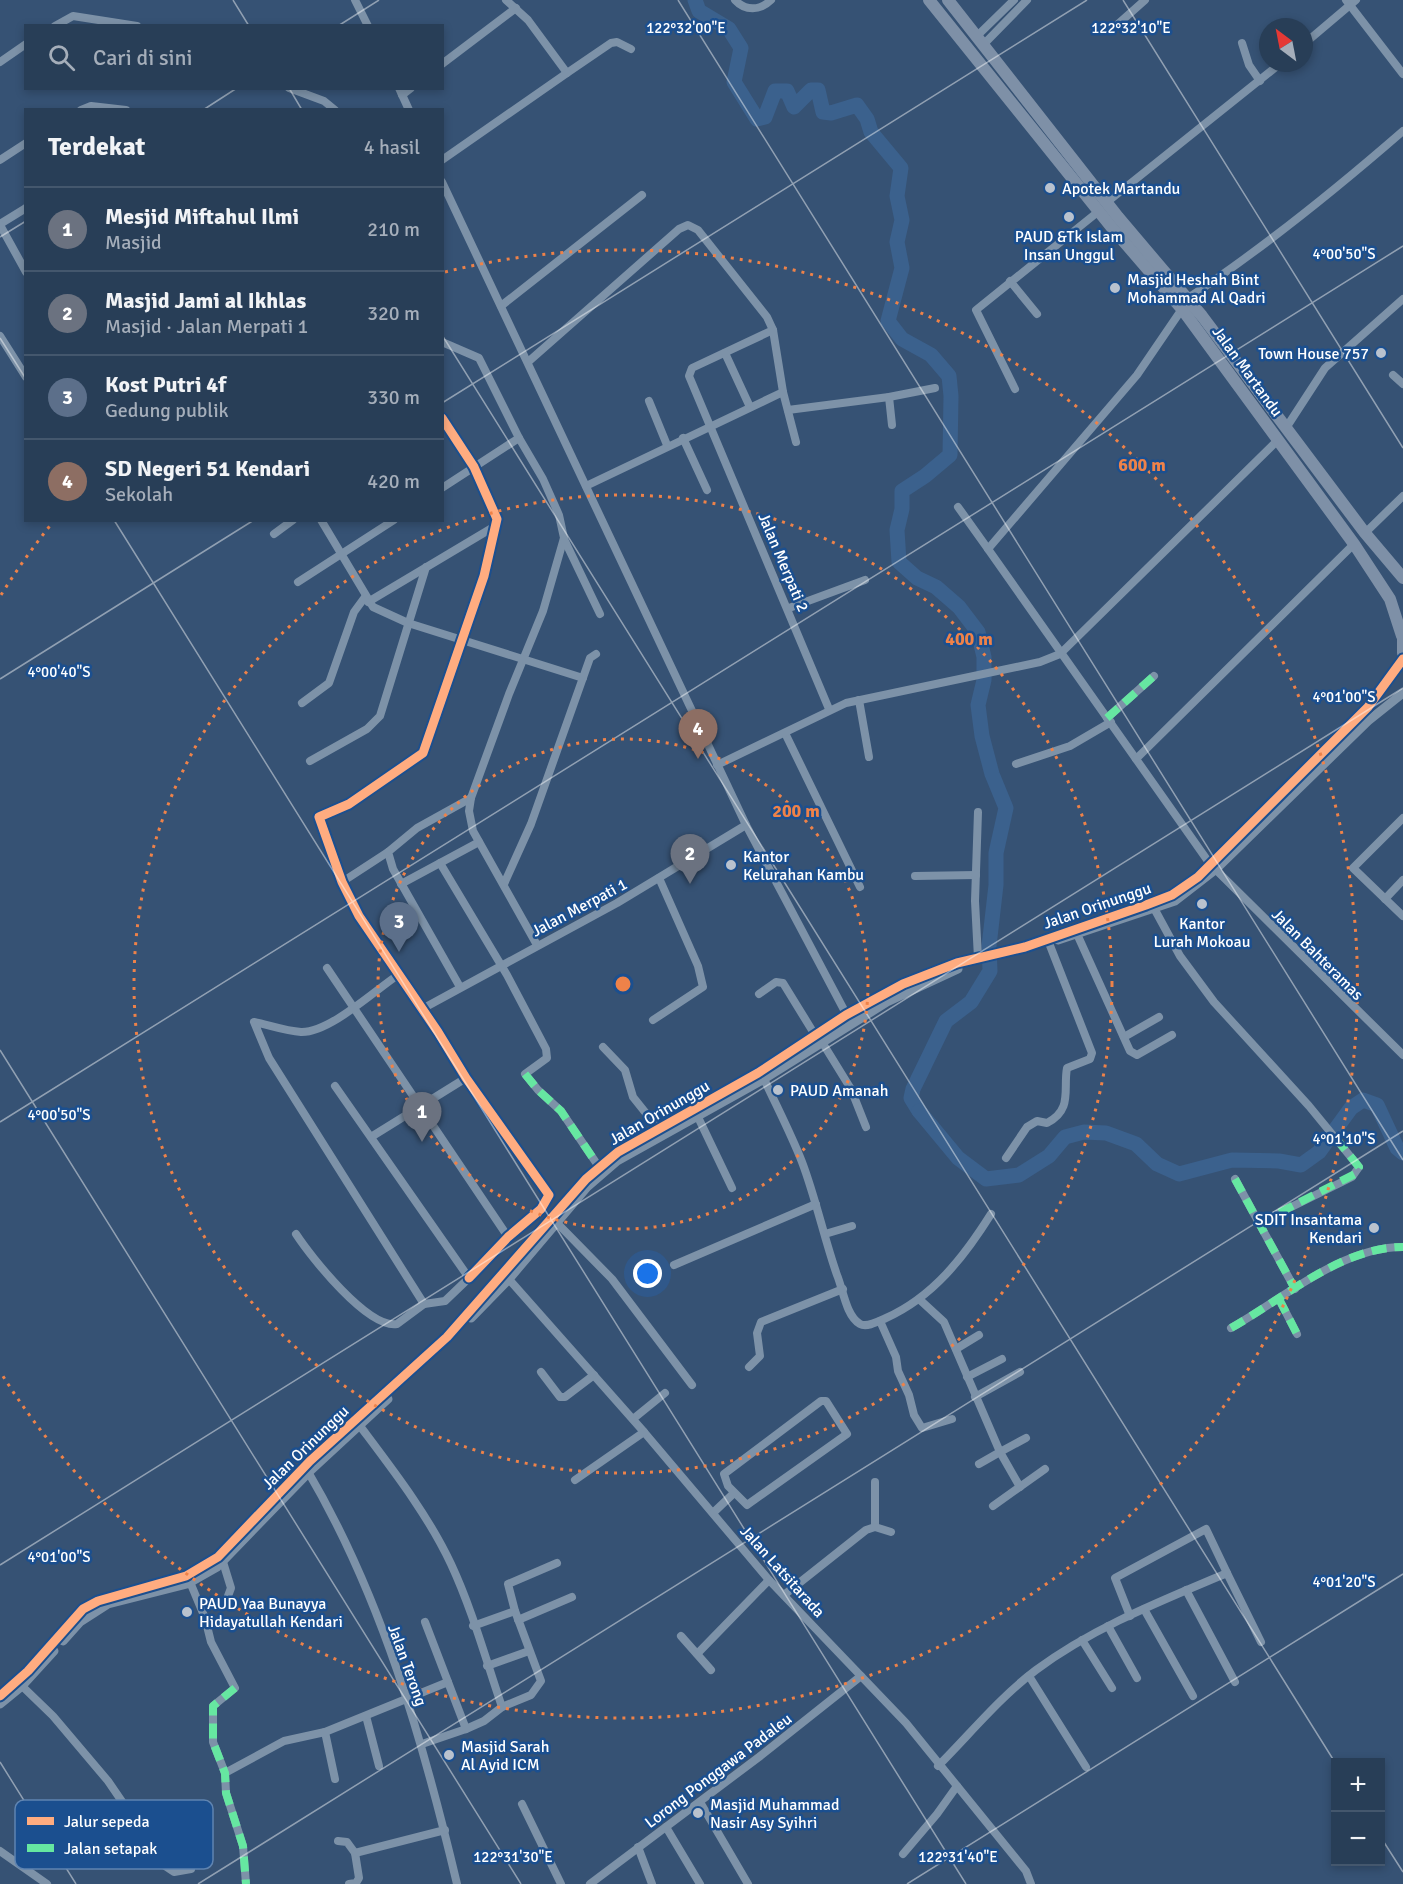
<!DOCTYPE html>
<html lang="id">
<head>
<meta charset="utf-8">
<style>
  body { margin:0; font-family:Signika,sans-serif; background:#30455d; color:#f1f3f6 }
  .controls { position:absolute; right:18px; bottom:18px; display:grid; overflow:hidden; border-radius:0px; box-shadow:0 3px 9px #0003 }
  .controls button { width:54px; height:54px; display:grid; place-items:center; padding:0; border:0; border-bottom:2px solid #44576d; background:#283e57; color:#f1f3f6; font:30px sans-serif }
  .compass { position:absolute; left:1259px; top:18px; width:54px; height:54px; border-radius:50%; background:#283e57; box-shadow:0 3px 9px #0003; rotate:328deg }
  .you { position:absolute; left:648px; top:1274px; width:21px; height:21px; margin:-15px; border:4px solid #fff; border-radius:50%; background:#1a73e8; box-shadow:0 0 0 9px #1a73e833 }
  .badge { display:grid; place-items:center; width:39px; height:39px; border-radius:50%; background:#e69b98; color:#fff; font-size:20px; font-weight:700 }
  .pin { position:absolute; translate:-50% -50px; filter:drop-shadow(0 2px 3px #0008) }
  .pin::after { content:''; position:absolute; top:32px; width:21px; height:18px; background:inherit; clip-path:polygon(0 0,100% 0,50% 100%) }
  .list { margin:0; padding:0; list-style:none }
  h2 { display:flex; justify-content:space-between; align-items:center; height:78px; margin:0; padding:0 24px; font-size:26px }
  h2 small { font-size:20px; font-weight:400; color:#a5aeba }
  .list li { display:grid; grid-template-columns:39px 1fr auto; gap:18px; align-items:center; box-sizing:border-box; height:84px; padding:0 24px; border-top:2px solid #44576d }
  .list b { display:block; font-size:22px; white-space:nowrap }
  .list p { margin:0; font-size:20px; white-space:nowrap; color:#a5aeba }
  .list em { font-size:20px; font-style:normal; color:#a5aeba }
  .icon { flex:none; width:33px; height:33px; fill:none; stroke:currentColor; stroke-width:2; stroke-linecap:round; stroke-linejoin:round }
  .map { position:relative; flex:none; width:1403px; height:1884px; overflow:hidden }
  .search { position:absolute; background:#283e57; box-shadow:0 3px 9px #0003; left:24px; top:24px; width:420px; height:66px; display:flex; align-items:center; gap:15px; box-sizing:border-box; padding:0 21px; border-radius:0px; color:#a5aeba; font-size:22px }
  .panel { position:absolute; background:#283e57; box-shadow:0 3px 9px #0003; left:24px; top:108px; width:420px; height:414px; border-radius:0px }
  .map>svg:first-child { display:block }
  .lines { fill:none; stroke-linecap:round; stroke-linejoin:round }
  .river { stroke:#3b618d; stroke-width:15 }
  .minor { stroke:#7d92a8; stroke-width:8 }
  .tertiary { stroke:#7d92a8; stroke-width:9 }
  .trunk { stroke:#7e90a7; stroke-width:12 }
  .quiet { stroke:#66e7a1; stroke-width:8; stroke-dasharray:15 8; stroke-linecap:butt }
  .cycleway-casing { stroke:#1b4f8f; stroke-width:13 }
  .cycleway { stroke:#ffac80; stroke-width:9 }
  .ticks { fill:none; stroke:#fff; stroke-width:1.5; stroke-opacity:0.45 }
  .ring { fill:none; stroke:#ee8249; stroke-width:3; stroke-dasharray:3 6 }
  .poi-dot { fill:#b9c2ce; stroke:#1b4f8f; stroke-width:2 }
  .labels { text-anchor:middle; stroke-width:5; stroke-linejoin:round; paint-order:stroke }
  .poi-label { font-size:16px; fill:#fff; stroke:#1b4f8f; text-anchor:start }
  .street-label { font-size:16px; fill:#fff; stroke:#1b4f8f }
  .key { fill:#1b4f8f; stroke:#5f84b1; stroke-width:1.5 }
  .key-label { font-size:16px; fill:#fff }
  .ticks-label { font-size:15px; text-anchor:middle; fill:#fff; stroke:#1b4f8f; stroke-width:5; stroke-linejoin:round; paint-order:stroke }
  .centre { fill:#ee8249; stroke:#1b4f8f; stroke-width:3 }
  .ring-label { font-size:18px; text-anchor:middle; font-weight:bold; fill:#ee8249; stroke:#1b4f8f; stroke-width:5; stroke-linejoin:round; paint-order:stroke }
</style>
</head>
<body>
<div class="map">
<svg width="1403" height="1884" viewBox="0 0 1403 1884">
  <rect width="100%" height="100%" fill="#365274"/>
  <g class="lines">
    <g class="river">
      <path d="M695,0L699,11L729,29L741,48L734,82L757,119L765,117L775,91H787L794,107L811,90H818L823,112L831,113L857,105L867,119L871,132L901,168L897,196L902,220L897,242L902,268L888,321L902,339L931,355L949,376L951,396L950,455L925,476L902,491V509L897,530L899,562L917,578L936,587L959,607L978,632L984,657V680L978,705L982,736L992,774L1006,808L996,853V885L989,946L990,971L971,1002L946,1021L913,1089L911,1098L919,1111"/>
      <path d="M919,1111L958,1158L986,1179L1019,1175L1049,1156L1065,1137L1084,1132L1106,1133L1136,1144L1157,1164L1179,1174L1232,1160L1279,1161L1301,1165L1319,1152L1351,1108L1363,1100L1377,1105L1397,1148L1403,1153"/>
    </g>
    <g class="minor">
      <path d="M355,0L368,26"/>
      <path d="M506,0L528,20L567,73L611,43L617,42L631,49"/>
      <path d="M735,0C745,11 760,11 771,0"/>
      <path d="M1346,0L1403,74"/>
      <path d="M1118,24L1145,0"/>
      <path d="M55,26L73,16L137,26"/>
      <path d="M977,36L1014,0"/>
      <path d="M1242,43L1249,65L1260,81"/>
      <path d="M984,44L1027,0"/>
      <path d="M1304,44L1356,0"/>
      <path d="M0,62L26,44"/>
      <path d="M442,64L516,8"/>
      <path d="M289,88L324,101L335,110"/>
      <path d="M399,88L409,110"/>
      <path d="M402,95L411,88"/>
      <path d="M81,110L91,106L126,110"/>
      <path d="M0,160L26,143"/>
      <path d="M442,160L567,73"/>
      <path d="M442,182L746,825L851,1023"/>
      <path d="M1106,203L1281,63"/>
      <path d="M0,224L26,208"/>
      <path d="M0,225L26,272"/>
      <path d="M1010,281L1037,314"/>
      <path d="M1188,298C1265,247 1334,191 1403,131"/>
      <path d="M501,306L642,195"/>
      <path d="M1182,309L1137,375L988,549L1210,864L1403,1055"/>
      <path d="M773,330L692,368L689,376L829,709"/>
      <path d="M0,336L26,377"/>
      <path d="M442,342L479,358L519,438"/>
      <path d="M725,353L750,407"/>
      <path d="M528,362L679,229L688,225L698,230L767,317L773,330L783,392"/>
      <path d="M1393,375L1403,384"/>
      <path d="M1015,389L976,310L1099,211"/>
      <path d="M889,397L892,425"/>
      <path d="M649,401L667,445"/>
      <path d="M788,410L889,397L935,388"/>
      <path d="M442,418L474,467L497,519L484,576L423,753L349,804L319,817L342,882L359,916L438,1032L466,1078L549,1195L541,1209L508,1237L469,1278"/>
      <path d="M1286,428L1325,368L1403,299"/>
      <path d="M683,438L707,490"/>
      <path d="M586,486L783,392L796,442"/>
      <path d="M442,488L519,438L543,479L559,515L564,538L543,611L509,694L471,798L417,828L388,852L393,869L460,987"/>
      <path d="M958,507L988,549"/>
      <path d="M321,520L373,607L408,623L583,678"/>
      <path d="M1365,533L1403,496"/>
      <path d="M274,534L293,520"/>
      <path d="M564,539L600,614"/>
      <path d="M298,582L394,520"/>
      <path d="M368,602L497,525"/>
      <path d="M789,608L865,580"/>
      <path d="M859,700L869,757"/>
      <path d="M302,703L329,683L354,612L365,597"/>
      <path d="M1107,718L1154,676"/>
      <path d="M785,733L860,887"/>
      <path d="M1136,759L1354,544"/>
      <path d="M310,761L367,729L380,716L426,567"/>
      <path d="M1016,764L1070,746L1111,722"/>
      <path d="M717,765L846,703L1040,662L1060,654L1278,440"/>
      <path d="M471,798L469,811L473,831L537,945"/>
      <path d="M1403,818L1353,868L1403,916"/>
      <path d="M440,863L507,975L546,1049L547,1058L525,1074L538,1090L561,1111L599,1167"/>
      <path d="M915,876L976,875"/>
      <path d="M342,882L388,852"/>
      <path d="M401,884L479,842"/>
      <path d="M504,884L531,824L590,658L596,654"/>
      <path d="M1385,899L1403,880"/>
      <path d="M1155,910L1180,956L1214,1002L1309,1106L1359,1167L1352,1177L1259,1223"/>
      <path d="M1077,934L1130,1051L1137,1055L1172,1035"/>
      <path d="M978,958L975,901L978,812"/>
      <path d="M327,968L508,1237"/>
      <path d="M759,994L776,982L783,983L815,1035"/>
      <path d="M422,1009L617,903L746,825"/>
      <path d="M653,1020L703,987L698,966L659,878"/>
      <path d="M1124,1037L1159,1017"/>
      <path d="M822,1042L851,1089L866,1127"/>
      <path d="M603,1047L625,1070L633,1097L661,1132"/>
      <path d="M764,1079C777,1107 791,1134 802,1162C816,1199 824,1238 837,1275C843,1289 846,1316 860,1324C867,1328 879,1321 886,1318C933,1297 964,1257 991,1214"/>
      <path d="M335,1086L469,1278L445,1301L424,1304L269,1058L254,1022C269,1025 285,1031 301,1032C329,1033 374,991 398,975"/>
      <path d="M697,1115L732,1188"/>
      <path d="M371,1137L466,1078"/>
      <path d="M1006,1158L1027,1127L1037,1121L1047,1123C1073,1110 1063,1089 1067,1068L1090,1059L1092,1053L1049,943"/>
      <path d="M1235,1179L1295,1289"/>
      <path d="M556,1222L612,1279L692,1385"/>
      <path d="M296,1234C311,1257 368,1329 397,1324L424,1304"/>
      <path d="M825,1234L852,1226"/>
      <path d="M674,1265L816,1204"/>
      <path d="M506,1276L644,1432L769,1580L906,1723L1026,1871L1031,1884"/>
      <path d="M919,1299L944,1322L1000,1452L979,1464"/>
      <path d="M1279,1299L1297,1334"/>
      <path d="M880,1321L896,1357L898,1371L909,1395L914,1415L922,1428L952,1419"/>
      <path d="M1231,1328C1283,1299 1341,1247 1403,1247"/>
      <path d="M956,1349L979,1335"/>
      <path d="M749,1367L760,1356L757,1333L761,1322L843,1289"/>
      <path d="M541,1372L560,1397H565L594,1375"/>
      <path d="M967,1377L1002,1359"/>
      <path d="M975,1397L1020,1372"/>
      <path d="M821,1401H826L847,1434L747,1505L728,1486L724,1474Z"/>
      <path d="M633,1419L665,1393"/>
      <path d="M360,1426C393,1470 428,1515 451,1564C472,1609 486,1660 502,1707L484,1721L466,1729"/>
      <path d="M307,1470C382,1597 423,1741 457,1884"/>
      <path d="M575,1480L644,1432"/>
      <path d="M875,1482V1527"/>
      <path d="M1020,1487L1000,1452L1026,1438"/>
      <path d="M993,1506L1045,1469"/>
      <path d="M714,1512L734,1493"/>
      <path d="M223,1562L231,1588L228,1596"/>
      <path d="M190,1582L205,1618L211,1642L235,1688L213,1706V1742L225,1773L226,1793L243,1846L246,1884"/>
      <path d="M1186,1590L1235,1682"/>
      <path d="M784,1595L866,1530L875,1527L891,1532"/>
      <path d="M1144,1609L1193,1696"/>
      <path d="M1130,1616L1115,1578L1206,1529L1227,1573"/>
      <path d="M518,1620L572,1597"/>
      <path d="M425,1622L448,1682"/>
      <path d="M473,1626L515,1611"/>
      <path d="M1108,1626L1137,1678"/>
      <path d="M681,1636L711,1670"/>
      <path d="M1082,1640L1112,1688"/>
      <path d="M697,1654L769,1580"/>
      <path d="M487,1666L529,1651"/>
      <path d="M1029,1676L1086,1767"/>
      <path d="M22,1686L53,1716L108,1781L136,1822L158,1847L165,1866L174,1872L191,1869"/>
      <path d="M502,1707L531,1695L541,1681L515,1611L508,1584L557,1563"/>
      <path d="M366,1716L379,1766"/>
      <path d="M325,1732L335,1779"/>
      <path d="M938,1766C970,1734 1000,1697 1036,1670C1094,1627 1161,1601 1227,1573L1261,1642"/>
      <path d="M225,1773L284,1741L325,1732L448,1682L466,1729L422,1744"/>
      <path d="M700,1802L748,1884"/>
      <path d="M522,1804L561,1884"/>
      <path d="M666,1827L700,1884"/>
      <path d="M338,1841L347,1842L355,1853L359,1878L356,1883L349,1884"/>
      <path d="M638,1847L652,1884"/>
      <path d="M0,1851L47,1884"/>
      <path d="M355,1853L445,1830"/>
      <path d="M903,1854L937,1814L957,1786"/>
      <path d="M590,1884L759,1757L861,1676"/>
    </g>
    <g class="tertiary">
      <path d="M1058,940L1175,901L1215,870L1368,721L1403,693"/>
      <path d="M471,1318L509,1279L587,1187L617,1161L764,1079L887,1002L958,969"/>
      <path d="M63,1641L80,1622L108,1604L187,1584L217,1567L309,1472L388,1399"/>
      <path d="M0,1696L28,1671L83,1609L98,1601L186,1576L218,1557L310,1461L447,1337L586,1179L618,1152L758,1073L846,1015L903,984L957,963L1025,947L1146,905L1172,895L1198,877L1368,707L1403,659"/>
      <path d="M0,1704L22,1686L54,1651"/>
    </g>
    <g class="trunk">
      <path d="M929,0L1113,229L1182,309L1354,544L1390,599L1402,636"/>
      <path d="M948,0L1118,217L1202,316L1365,533L1403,578"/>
      <path d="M1403,635V653"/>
    </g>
    <g class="quiet">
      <path d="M1107,718L1154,676"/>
      <path d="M525,1074L538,1090L561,1111L599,1167"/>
      <path d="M1235,1179L1295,1289"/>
      <path d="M1259,1223L1355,1174L1359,1167L1339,1142"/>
      <path d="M1279,1299L1297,1334"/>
      <path d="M1231,1328C1283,1299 1341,1247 1403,1247"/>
      <path d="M235,1688L213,1706V1742L225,1773L226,1793L243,1846L246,1884"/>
    </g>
    <g class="cycleway-casing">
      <g id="cycleway">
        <path d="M442,418L474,467L497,519L484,576L423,753L349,804L319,817L342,882L359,916L438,1032L466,1078L549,1195L541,1209L508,1237L469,1278"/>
        <path d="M0,1696L28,1671L83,1609L98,1601L186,1576L218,1557L310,1461L447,1337L586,1179L618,1152L758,1073L846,1015L903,984L957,963L1025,947L1146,905L1172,895L1198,877L1368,707L1403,659"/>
      </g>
    </g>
    <use href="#cycleway" class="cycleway"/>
  </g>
  <path class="ticks" d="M233,0L249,26M678,0L1403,1160M1123,0L1403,448M338,26L379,0M289,88L302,110M203,110L237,88M0,237L26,221M442,335L1336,1764M0,338L26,379M442,403L1087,0M114,520L966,1884M0,679L254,520M0,1050L521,1884M0,1122L1403,246M0,1565L1403,688M0,1762L76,1884M1380,1836L1403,1872M198,1884L1403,1131M907,1884L1403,1574"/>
  <g class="ring">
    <circle cx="623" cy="984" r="245"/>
    <circle cx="623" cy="984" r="489"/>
    <path d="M1 595A734 734 0 0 1 53 522M445 272A734 734 0 1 1 1 1373"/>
  </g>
  <g class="poi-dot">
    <circle cx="1050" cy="188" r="6"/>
    <circle cx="1069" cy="217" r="6"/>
    <circle cx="1115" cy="288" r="6"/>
    <circle cx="1381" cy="353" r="6"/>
    <circle cx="731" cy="865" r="6"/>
    <circle cx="1202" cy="904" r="6"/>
    <circle cx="778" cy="1090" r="6"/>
    <circle cx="1374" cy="1228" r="6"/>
    <circle cx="187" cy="1612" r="6"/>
    <circle cx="449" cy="1755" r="6"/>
    <circle cx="698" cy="1813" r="6"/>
  </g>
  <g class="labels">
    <g class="poi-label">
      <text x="1062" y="194">Apotek Martandu</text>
      <text x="1069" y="242" text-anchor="middle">PAUD &amp;Tk Islam<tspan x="1069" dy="18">Insan Unggul</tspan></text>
      <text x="1127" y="285">Masjid Heshah Bint<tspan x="1127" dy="18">Mohammad Al Qadri</tspan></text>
      <text x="1369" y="359" text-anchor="end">Town House 757</text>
      <text x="743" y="862">Kantor<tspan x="743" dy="18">Kelurahan Kambu</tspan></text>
      <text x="1202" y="929" text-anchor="middle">Kantor<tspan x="1202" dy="18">Lurah Mokoau</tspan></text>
      <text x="790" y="1096">PAUD Amanah</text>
      <text x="1362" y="1225" text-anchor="end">SDIT Insantama<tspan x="1362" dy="18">Kendari</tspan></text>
      <text x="199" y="1609">PAUD Yaa Bunayya<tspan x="199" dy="18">Hidayatullah Kendari</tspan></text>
      <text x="461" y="1752">Masjid Sarah<tspan x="461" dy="18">Al Ayid ICM</tspan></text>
      <text x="710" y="1810">Masjid Muhammad<tspan x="710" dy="18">Nasir Asy Syihri</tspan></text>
    </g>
    <g class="street-label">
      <text transform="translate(1248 371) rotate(54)" y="6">Jalan Martandu</text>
      <text transform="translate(784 562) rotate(67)" y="6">Jalan Merpati 2</text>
      <text transform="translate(1097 905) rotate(-19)" y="6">Jalan Orinunggu</text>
      <text transform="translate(579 907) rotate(-28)" y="6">Jalan Merpati 1</text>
      <text transform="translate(1318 954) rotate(45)" y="6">Jalan Bahteramas</text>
      <text transform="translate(659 1112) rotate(-30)" y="6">Jalan Orinunggu</text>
      <text transform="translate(305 1447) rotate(-44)" y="6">Jalan Orinunggu</text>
      <text transform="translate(783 1571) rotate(48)" y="6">Jalan Latsitarada</text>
      <text transform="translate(408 1665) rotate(70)" y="6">Jalan Terong</text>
      <text transform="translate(718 1770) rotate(-37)" y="6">Lorong Ponggawa Padaleu</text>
    </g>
  </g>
  <rect x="15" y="1800" width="198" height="69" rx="9" class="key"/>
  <rect x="27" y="1817" width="27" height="8" fill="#ffac80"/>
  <rect x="27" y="1844" width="27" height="8" fill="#66e7a1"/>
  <g class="key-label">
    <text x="64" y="1827">Jalur sepeda</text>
    <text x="64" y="1854">Jalan setapak</text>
  </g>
  <g class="ticks-label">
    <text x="686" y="33">122°32'00"E</text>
    <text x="1131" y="33">122°32'10"E</text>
    <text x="1344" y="259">4°00'50"S</text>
    <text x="59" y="677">4°00'40"S</text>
    <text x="1344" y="702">4°01'00"S</text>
    <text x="59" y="1120">4°00'50"S</text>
    <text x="1344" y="1144">4°01'10"S</text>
    <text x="59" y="1562">4°01'00"S</text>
    <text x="1344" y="1587">4°01'20"S</text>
    <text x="513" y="1862">122°31'30"E</text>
    <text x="958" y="1862">122°31'40"E</text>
  </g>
  <circle cx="623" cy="984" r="9" class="centre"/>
  <g class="ring-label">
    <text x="1142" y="471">600 m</text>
    <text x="969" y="645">400 m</text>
    <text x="796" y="817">200 m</text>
  </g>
</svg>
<div class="controls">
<button>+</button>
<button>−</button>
</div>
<svg class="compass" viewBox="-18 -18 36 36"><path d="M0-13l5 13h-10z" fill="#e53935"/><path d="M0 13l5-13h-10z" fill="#a5aeba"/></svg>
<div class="you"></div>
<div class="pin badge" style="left:422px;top:1142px;background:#6b7280">1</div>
<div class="pin badge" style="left:690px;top:884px;background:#6b7280">2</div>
<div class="pin badge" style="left:399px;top:952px;background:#5c6f8a">3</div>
<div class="pin badge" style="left:698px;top:759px;background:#8d6e63">4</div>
<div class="search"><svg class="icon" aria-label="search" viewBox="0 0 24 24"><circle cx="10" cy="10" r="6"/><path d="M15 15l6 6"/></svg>Cari di sini</div>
<section class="panel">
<h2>Terdekat<small>4 hasil</small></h2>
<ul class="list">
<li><span class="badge" style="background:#6b7280">1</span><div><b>Mesjid Miftahul Ilmi</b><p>Masjid</p></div><em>210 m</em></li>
<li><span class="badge" style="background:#6b7280">2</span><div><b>Masjid Jami al Ikhlas</b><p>Masjid · Jalan Merpati 1</p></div><em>320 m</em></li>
<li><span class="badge" style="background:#5c6f8a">3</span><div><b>Kost Putri 4f</b><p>Gedung publik</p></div><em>330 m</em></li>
<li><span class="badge" style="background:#8d6e63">4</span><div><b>SD Negeri 51 Kendari</b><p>Sekolah</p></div><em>420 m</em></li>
</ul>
</section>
</div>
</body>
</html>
